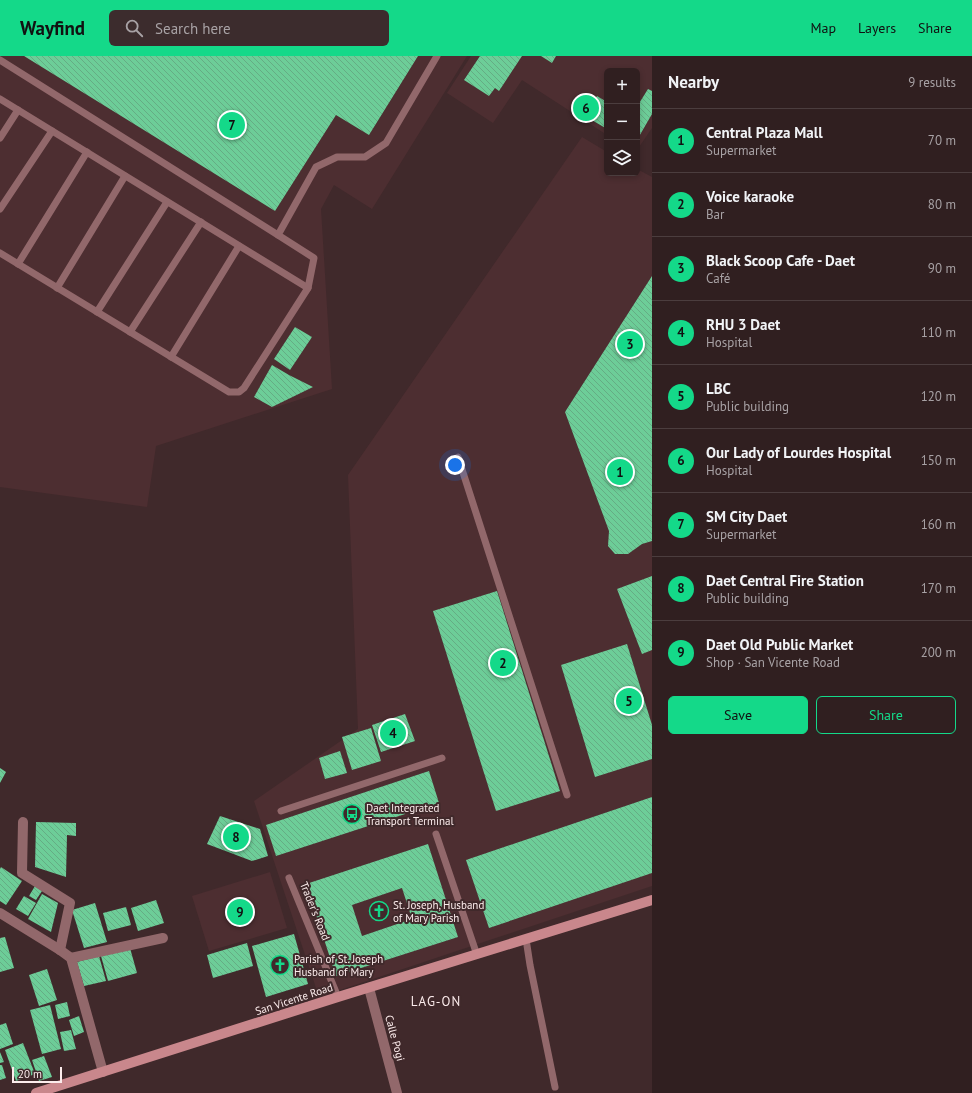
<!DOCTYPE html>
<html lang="en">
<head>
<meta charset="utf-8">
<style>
  body { margin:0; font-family:"PT Sans",sans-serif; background:#3c2c2d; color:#f1f3f6 }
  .controls { position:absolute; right:12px; top:12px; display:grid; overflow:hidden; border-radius:6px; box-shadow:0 2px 6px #0003 }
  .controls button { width:36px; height:36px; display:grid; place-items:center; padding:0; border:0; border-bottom:1px solid #4b3d3e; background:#301f20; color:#f1f3f6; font:20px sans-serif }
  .scale { position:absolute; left:12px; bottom:10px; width:50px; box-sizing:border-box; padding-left:4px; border:2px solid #fcecec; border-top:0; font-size:11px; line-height:14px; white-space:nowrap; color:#fcecec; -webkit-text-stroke:3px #40292b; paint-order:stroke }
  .you { position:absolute; left:455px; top:409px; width:14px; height:14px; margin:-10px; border:3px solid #fff; border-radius:50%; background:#1a73e8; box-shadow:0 0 0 6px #1a73e833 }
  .badge { display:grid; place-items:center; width:26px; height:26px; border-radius:50%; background:#14d989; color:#111; font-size:13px; font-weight:700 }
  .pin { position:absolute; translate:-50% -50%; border:2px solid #fff; box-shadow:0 1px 4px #0006 }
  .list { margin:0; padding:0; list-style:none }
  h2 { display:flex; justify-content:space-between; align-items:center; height:52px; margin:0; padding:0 16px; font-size:17px }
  h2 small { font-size:13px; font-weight:400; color:#a8a2a5 }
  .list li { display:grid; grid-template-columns:26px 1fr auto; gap:12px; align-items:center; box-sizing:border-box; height:64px; padding:0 16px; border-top:1px solid #4b3d3e }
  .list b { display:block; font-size:15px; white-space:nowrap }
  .list p { margin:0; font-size:13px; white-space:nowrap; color:#a8a2a5 }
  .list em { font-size:13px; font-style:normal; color:#a8a2a5 }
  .actions { display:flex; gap:8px; padding:12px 16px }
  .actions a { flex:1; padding:9px 0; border:1px solid #14d989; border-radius:6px; text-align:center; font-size:14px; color:#14d989 }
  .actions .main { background:#14d989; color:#111 }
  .icon { flex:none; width:22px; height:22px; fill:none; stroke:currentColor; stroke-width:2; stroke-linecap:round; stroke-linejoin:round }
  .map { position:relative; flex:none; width:652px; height:1037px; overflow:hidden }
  header { display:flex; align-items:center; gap:24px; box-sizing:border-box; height:56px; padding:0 20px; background:#14d989; color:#111 }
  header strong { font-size:19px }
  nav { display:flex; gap:22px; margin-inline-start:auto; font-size:14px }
  .search { width:280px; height:36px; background:#3c2c2d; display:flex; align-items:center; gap:10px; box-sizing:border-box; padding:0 14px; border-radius:6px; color:#a8a2a5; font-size:15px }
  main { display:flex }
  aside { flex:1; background:#301f20 }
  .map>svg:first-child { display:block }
  .built { fill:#4d2e31 }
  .building { fill:url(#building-back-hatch); fill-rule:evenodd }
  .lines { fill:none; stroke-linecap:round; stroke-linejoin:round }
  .lane { stroke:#92686b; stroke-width:7 }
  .street { stroke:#92686b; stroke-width:10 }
  .secondary { stroke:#c9878c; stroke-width:10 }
  .labels { text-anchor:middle; stroke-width:4; stroke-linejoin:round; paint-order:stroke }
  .poi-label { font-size:11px; fill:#fcecec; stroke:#40292b; text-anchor:start }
  .street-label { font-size:11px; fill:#fcecec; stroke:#40292b }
  .quarter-label { font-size:13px; letter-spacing:1px; fill:#fcecec; stroke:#40292b }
</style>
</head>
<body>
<header>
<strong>Wayfind</strong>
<div class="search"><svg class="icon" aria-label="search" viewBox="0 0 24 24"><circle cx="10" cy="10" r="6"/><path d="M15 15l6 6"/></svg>Search here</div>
<nav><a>Map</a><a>Layers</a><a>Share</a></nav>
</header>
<main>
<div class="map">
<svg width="652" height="1037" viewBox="0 0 652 1037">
  <defs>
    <pattern id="building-back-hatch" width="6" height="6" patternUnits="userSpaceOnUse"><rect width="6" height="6" fill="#6dcd98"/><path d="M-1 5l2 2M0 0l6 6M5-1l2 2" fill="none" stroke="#65ac84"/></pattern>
  </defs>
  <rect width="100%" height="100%" fill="#40292b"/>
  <g class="built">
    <path d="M0,0H467L372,153L334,129L321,153L332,333L156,390L147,451L0,431Z"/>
    <path d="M471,0H652V72L637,94V15H607V79L522,24L493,67L447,37Z"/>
    <path d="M582,81L607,96V117H637V113L652,121V830L319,941L254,745L358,673L348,419Z"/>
    <path d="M270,816L287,872L209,895L192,840Z"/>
  </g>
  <g class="building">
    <path d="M24,0H418L369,79L336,59L275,155Z"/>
    <path d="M480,0H522L499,35L495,32L489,40L464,24Z"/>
    <path d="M541,0H556L552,7Z"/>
    <path d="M648,33L652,35V58L637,84V48L638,49Z"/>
    <path d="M597,40L607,46V73L585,60Z"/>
    <path d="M652,220V485L642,488L628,498H615L608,490L609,475L565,356Z"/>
    <path d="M295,271L312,281L290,314L274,303Z"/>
    <path d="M272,309L289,319L313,331L272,351L254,341Z"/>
    <path d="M652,520V594L642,598L617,533Z"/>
    <path d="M497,535L560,735L496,755L433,555Z"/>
    <path d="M627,588L652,669V703L595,721L561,609Z"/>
    <path d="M405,658L415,685L381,696L372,669Z"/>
    <path d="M371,672L381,705L352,714L342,681Z"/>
    <path d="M340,695L347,717L325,723L319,702Z"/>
    <path d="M0,712L6,716L0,727Z"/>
    <path d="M429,715L439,747L276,800L266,769Z"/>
    <path d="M652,741V817L489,872L466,804Z"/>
    <path d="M220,760L260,773L268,800L252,805L207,788Z"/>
    <path d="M36,766L76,767V780L67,779L66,821L35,811Z"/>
    <path d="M428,788L458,881L336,920L306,828ZM402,832L412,863L362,880L352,849Z"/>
    <path d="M1,811L22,825L6,849L0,845V813Z"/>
    <path d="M35,830L42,835L36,844L29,840Z"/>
    <path d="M42,838L58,847L51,876L28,863Z"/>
    <path d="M24,840L36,847L28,860L16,853Z"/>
    <path d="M156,844L164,867L138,875L131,852Z"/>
    <path d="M95,847L107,886L84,892L72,854Z"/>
    <path d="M126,851L131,869L108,875L103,857Z"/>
    <path d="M294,878L308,928L266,941L252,890Z"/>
    <path d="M5,881L14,912L0,916V882Z"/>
    <path d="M247,887L253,910L213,922L207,899Z"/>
    <path d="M130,892L137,917L108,925L101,900Z"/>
    <path d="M99,900L106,925L84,930L77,906Z"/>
    <path d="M47,913L57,944L39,950L29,919Z"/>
    <path d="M67,946L70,960L58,963L55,949Z"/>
    <path d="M50,949L61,993L42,998L30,954Z"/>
    <path d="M79,960L84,976L74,980L69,964Z"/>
    <path d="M6,967L13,988L0,993V969Z"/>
    <path d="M71,974L76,993L64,995L60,976Z"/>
    <path d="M23,987L35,1018L16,1025L5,994Z"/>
    <path d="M0,996L4,1006L0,1007Z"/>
    <path d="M44,1000L52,1021L39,1025L32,1004Z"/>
    <path d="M0,1009H2L6,1022L0,1024Z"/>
  </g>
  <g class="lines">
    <g class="lane">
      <path d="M0,4L278,179"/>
      <path d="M0,43L308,232"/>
      <path d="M0,82L18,54"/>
      <path d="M0,153L52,75"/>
      <path d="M0,197L229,336H239L244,332L308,232L314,202L278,179L316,111L337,101H365L386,87L437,0"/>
      <path d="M18,208L87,96"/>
      <path d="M57,232L125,120"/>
      <path d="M97,256L167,146"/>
      <path d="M130,276L201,166"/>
      <path d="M171,301L239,190"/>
      <path d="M458,401L567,739"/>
      <path d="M281,755L442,702"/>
      <path d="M436,778L477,899"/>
      <path d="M289,822L338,941"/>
      <path d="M526,883L530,909L555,1031"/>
    </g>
    <g class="street">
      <path d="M23,766L22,817L70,847L60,894"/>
      <path d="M0,857L60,894L71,902L103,1016"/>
      <path d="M71,902L163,882"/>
      <path d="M369,932L397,1037"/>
    </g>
    <path class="secondary" d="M36,1037L338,941L652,844"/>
  </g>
  <defs>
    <g id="bus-ring" transform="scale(1)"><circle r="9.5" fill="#40292b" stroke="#14d989" stroke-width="1.5"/><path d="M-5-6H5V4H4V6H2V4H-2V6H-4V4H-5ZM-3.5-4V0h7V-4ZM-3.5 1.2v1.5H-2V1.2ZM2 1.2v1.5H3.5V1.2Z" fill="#14d989"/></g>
    <g id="church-ring" transform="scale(1)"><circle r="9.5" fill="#40292b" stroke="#14d989" stroke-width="1.5"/><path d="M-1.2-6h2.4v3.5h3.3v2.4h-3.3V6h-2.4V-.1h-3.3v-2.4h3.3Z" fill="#14d989"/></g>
  </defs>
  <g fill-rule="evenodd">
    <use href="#bus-ring" x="352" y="758"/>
    <use href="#church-ring" x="379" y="855"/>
    <use href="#church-ring" x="280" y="909"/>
  </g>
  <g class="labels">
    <g class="poi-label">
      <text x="366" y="756">Daet Integrated<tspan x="366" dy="13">Transport Terminal</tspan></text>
      <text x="393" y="853">St. Joseph, Husband<tspan x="393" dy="13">of Mary Parish</tspan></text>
      <text x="294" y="907">Parish of St. Joseph<tspan x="294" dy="13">Husband of Mary</tspan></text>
    </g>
    <g class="street-label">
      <text transform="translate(315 855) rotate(68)" y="4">Trader's Road</text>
      <text transform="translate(294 943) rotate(-18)" y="4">San Vicente Road</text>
      <text transform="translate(395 982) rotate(75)" y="4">Calle Pogi</text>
    </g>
    <g class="quarter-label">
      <text x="436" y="950">LAG-ON</text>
    </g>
  </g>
</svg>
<div class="controls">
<button>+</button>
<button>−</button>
<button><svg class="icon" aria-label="layers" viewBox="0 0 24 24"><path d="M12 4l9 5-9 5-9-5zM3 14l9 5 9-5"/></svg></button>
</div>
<div class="scale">20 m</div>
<div class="you"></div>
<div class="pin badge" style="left:620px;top:416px">1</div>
<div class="pin badge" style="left:503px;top:607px">2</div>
<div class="pin badge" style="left:630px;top:288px">3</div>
<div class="pin badge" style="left:393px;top:677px">4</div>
<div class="pin badge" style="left:629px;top:645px">5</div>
<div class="pin badge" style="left:586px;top:52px">6</div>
<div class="pin badge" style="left:232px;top:69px">7</div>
<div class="pin badge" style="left:236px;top:781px">8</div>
<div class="pin badge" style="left:240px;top:856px">9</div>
</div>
<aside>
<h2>Nearby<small>9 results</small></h2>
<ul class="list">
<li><span class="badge">1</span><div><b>Central Plaza Mall</b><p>Supermarket</p></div><em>70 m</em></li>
<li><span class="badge">2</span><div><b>Voice karaoke</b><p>Bar</p></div><em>80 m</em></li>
<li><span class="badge">3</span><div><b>Black Scoop Cafe - Daet</b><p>Café</p></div><em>90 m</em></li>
<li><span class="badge">4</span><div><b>RHU 3 Daet</b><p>Hospital</p></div><em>110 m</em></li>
<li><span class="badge">5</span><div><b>LBC</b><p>Public building</p></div><em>120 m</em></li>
<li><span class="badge">6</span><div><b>Our Lady of Lourdes Hospital</b><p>Hospital</p></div><em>150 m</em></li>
<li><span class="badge">7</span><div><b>SM City Daet</b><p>Supermarket</p></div><em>160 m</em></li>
<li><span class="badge">8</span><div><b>Daet Central Fire Station</b><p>Public building</p></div><em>170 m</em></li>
<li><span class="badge">9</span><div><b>Daet Old Public Market</b><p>Shop · San Vicente Road</p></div><em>200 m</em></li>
</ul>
<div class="actions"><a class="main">Save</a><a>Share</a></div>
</aside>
</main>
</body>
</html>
